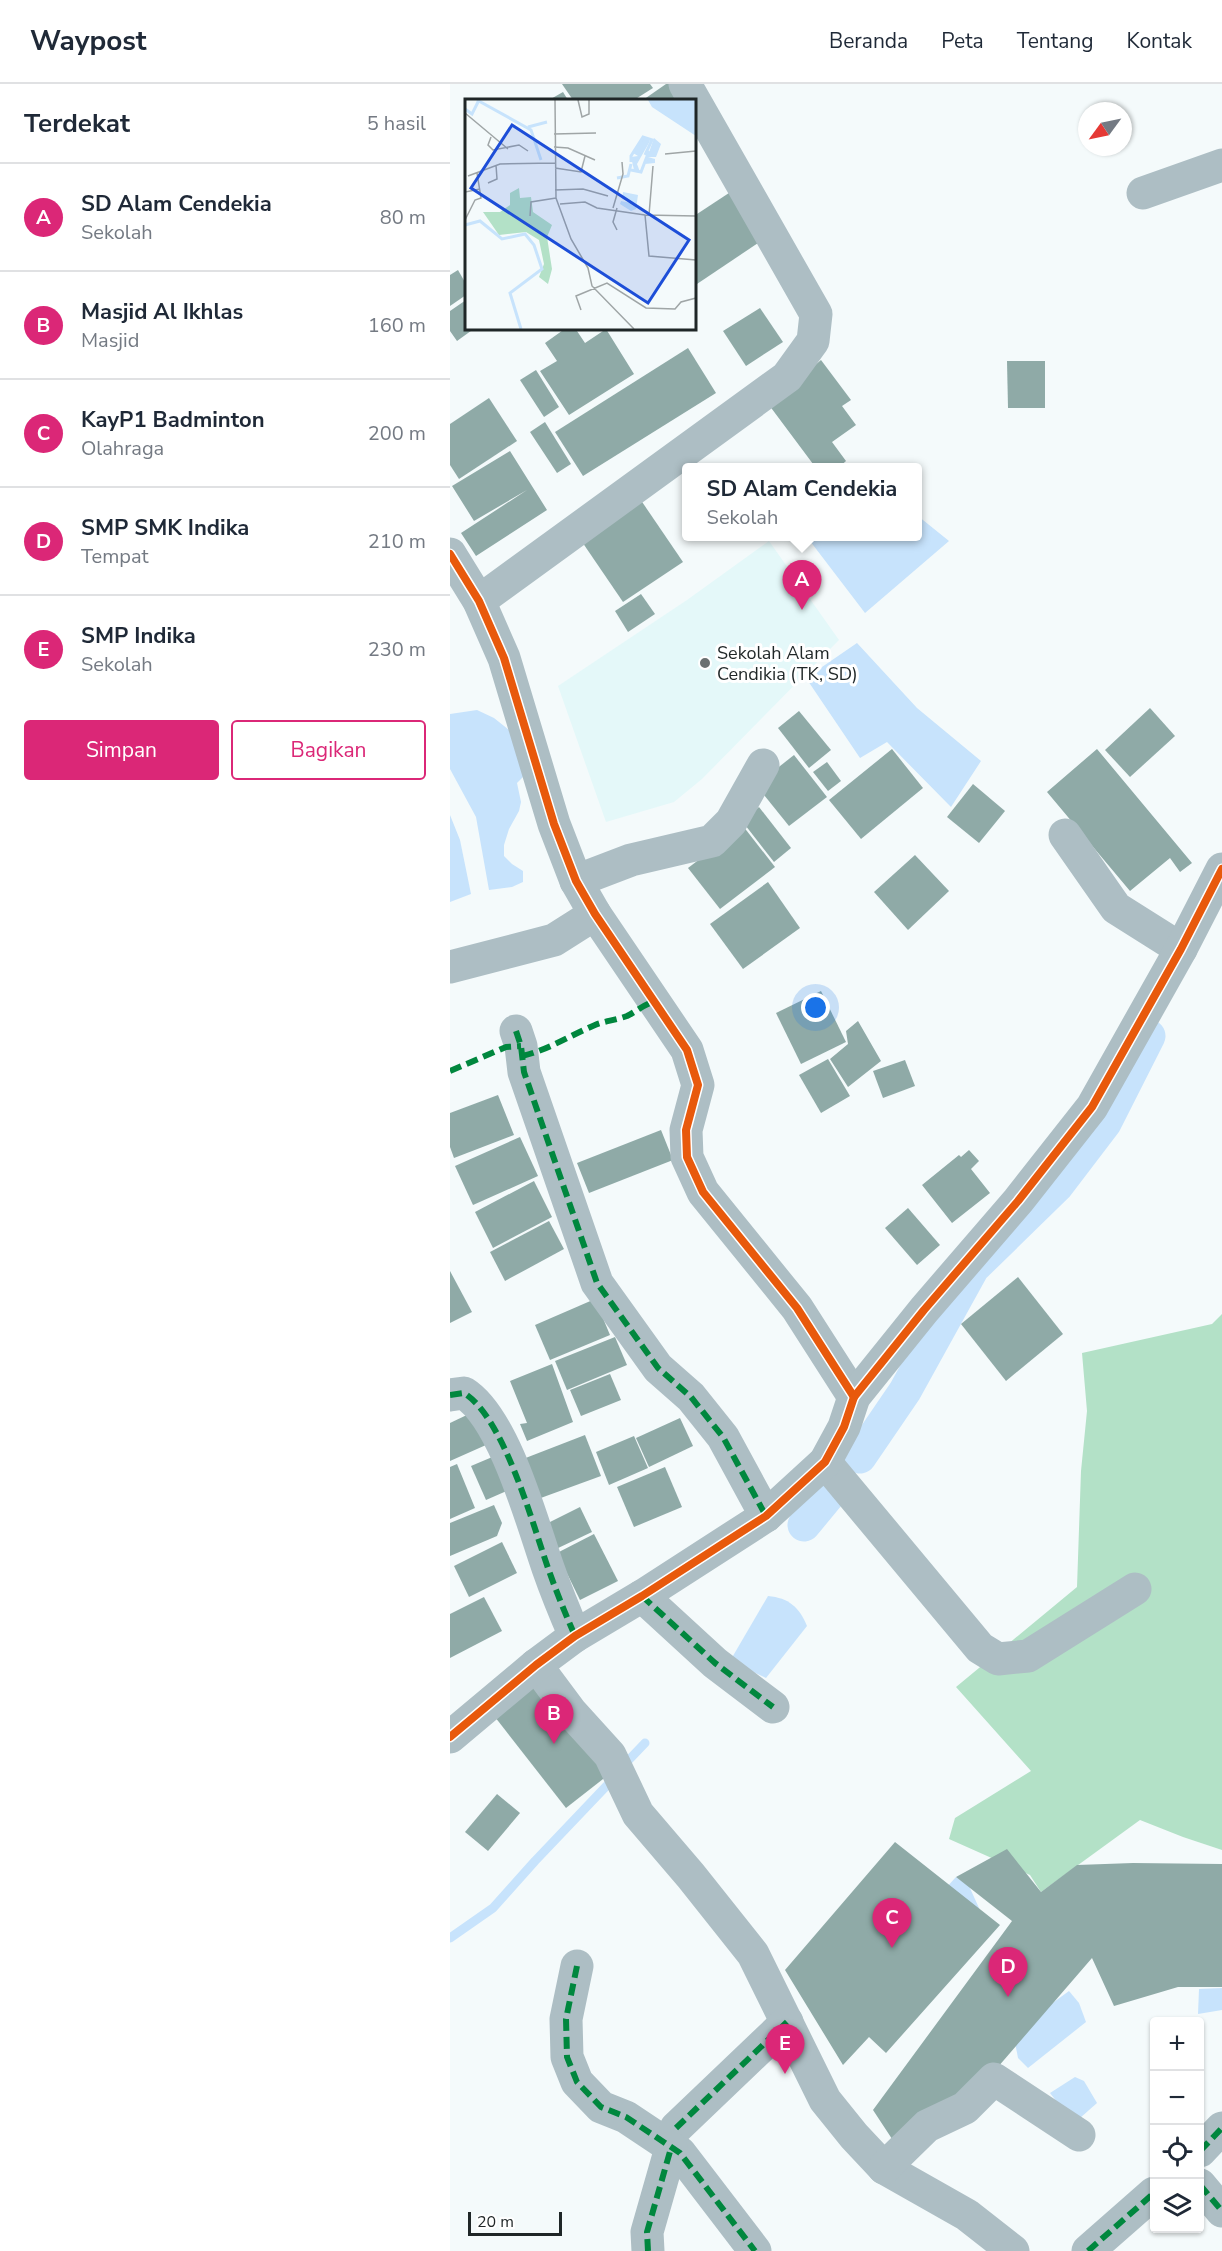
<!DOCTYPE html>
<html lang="id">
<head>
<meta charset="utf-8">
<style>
  body { margin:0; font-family:"Nunito Sans",sans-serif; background:#f6f6f7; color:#1f2937 }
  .controls { position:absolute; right:18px; bottom:18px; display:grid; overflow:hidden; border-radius:6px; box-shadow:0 2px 4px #0004 }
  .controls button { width:54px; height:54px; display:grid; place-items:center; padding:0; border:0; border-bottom:2px solid #e0e1e3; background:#fff; color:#1f2937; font:30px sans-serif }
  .compass { position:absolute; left:628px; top:18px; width:54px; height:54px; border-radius:50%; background:#fff; box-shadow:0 2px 4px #0004; rotate:237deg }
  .scale { position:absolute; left:18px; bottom:15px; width:94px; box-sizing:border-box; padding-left:6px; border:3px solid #1f2627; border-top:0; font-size:16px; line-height:21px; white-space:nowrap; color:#1f2627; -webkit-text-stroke:4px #fff; paint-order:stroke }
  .you { position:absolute; left:366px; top:924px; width:21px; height:21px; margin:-15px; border:4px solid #fff; border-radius:50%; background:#1a73e8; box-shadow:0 0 0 9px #1a73e833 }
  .badge { display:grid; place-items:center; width:39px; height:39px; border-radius:50%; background:#db2777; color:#fff; font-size:20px; font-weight:700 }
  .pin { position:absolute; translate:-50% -50px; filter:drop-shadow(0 2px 3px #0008) }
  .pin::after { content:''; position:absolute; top:32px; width:21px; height:18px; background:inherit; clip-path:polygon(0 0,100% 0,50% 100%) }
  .popup { position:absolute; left:232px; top:379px; width:240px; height:78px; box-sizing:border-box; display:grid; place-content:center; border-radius:6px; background:#fff; filter:drop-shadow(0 2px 4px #0005); font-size:20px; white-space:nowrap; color:#747a83 }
  .popup b { font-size:22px; color:#1f2937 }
  .popup::after { content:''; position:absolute; left:50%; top:100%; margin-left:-12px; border:12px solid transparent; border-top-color:#fff }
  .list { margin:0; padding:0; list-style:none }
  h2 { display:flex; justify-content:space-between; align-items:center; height:78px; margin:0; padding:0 24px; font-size:26px }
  h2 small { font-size:20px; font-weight:400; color:#747a83 }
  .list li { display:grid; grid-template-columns:39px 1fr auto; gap:18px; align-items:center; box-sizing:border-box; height:108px; padding:0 24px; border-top:2px solid #e0e1e3 }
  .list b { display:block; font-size:22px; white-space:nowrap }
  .list p { margin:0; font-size:20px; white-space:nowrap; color:#747a83 }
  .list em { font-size:20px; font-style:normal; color:#747a83 }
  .actions { display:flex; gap:12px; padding:18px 24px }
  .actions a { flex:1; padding:14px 0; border:2px solid #db2777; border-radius:6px; text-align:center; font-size:21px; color:#db2777 }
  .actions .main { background:#db2777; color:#fff }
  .icon { flex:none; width:33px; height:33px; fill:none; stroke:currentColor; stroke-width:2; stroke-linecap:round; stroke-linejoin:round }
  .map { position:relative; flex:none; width:772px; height:2167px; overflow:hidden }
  header { display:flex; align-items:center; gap:36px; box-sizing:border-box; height:84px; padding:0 30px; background:#fff; border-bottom:2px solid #e0e1e3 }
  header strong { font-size:28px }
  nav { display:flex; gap:33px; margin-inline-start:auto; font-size:21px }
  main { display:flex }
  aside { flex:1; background:#fff }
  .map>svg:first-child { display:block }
  .built { fill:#e4f8f9 }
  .forest { fill:#b3e1c7 }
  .water { fill:#c7e3fc }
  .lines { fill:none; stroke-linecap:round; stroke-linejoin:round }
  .stream { stroke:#c7e3fc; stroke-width:9 }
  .canal { stroke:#c7e3fc; stroke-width:33 }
  .building { fill:#8faaa7 }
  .minor { stroke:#adbec4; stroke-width:33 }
  .quiet { stroke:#00873e; stroke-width:6; stroke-dasharray:12 6; stroke-linecap:butt }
  .cycleway-casing { stroke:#fff; stroke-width:11 }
  .cycleway { stroke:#e8590c; stroke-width:8 }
  .poi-dot { fill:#6a7071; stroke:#fff; stroke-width:2 }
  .labels { text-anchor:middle; stroke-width:6; stroke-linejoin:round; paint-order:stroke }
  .poi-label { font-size:18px; fill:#1f2627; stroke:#fff; text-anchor:start }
  .inset-river { fill:none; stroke:#c7e3fc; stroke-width:3 }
  .inset-road { fill:none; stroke:#9fa5a6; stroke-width:1.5 }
  .view { fill:#1d4ed8; fill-opacity:0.15; stroke:#1d4ed8; stroke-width:3 }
  .inset-edge { fill:none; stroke:#1f2627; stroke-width:3 }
</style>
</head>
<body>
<header>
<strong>Waypost</strong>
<nav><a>Beranda</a><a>Peta</a><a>Tentang</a><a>Kontak</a></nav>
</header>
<main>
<aside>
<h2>Terdekat<small>5 hasil</small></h2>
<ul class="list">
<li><span class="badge">A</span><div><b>SD Alam Cendekia</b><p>Sekolah</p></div><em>80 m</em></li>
<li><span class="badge">B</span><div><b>Masjid Al Ikhlas</b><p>Masjid</p></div><em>160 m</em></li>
<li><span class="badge">C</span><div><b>KayP1 Badminton</b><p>Olahraga</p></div><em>200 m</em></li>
<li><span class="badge">D</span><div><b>SMP SMK Indika</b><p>Tempat</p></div><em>210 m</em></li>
<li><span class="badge">E</span><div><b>SMP Indika</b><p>Sekolah</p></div><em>230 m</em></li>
</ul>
<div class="actions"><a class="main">Simpan</a><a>Bagikan</a></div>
</aside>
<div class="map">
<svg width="772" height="2167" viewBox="0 0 772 2167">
  <rect width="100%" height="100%" fill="#f4fafb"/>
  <path class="built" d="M319,457L389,556L252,695L224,718L156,738L108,602L237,516Z"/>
  <path class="forest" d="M772,1230V1766L733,1753L690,1736L591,1808L580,1791L499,1755L505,1734L581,1687L506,1603L627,1503L631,1387L637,1327L632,1269L762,1240Z"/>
  <g class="water">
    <path d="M468,432L499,457L415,529L357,453L467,452Z"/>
    <path d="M407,559L467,624L531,677L501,723L437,658L410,674L356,594Z"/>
    <path d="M27,626L44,634L63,649L75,691L67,699L71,718L69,727L59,745L54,761V772L62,780L73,787V798L62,803L39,806L26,733L0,685V630Z"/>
    <path d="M0,731L10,756L21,810L0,818Z"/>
    <path d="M318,1512C339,1514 349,1523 357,1542L316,1594L280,1577Z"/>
    <path d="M506,1793L519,1802L534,1835L496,1804Z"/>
    <path d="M772,1904V1926L748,1930L749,1905Z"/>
    <path d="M619,1907L629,1919L636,1938L578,1984L568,1974L563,1948Z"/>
    <path d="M625,1993L634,1997L647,2019L630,2034L611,2023L600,2009Z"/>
  </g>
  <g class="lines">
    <g class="stream">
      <path d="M173,1682L195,1659"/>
      <path d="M0,1854L43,1824L85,1777L165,1693"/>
    </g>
    <g class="canal">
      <path d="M410,1373L455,1307L523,1184L607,1102L655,1039L699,952"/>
      <path d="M354,1441L387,1401"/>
    </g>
  </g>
  <g class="building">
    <path d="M112,0H200L203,4L184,16H123Z"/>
    <path d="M216,0H222L234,16H193Z"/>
    <path d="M113,8L118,16H99Z"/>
    <path d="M282,107L314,155L244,202V132Z"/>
    <path d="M8,186L16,200V211L0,222V191Z"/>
    <path d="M16,216V244H25L7,257L0,247V227Z"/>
    <path d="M310,224L333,258L296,282L273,247Z"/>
    <path d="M116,244H125L135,259L156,245L184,290L119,331L90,287L107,277L95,259Z"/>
    <path d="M238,264L266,309L133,392L105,348Z"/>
    <path d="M371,276L401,316L392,322L406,341L382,358L396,377L388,384H366L319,321Z"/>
    <path d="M557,277H595V324H558Z"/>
    <path d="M86,286L109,323L94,333L70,296Z"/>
    <path d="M39,314L67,357L9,395L0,381V340Z"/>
    <path d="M95,338L121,380L107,389L80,348Z"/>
    <path d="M60,367L97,426L26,472L11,449L77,406L24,437L2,402Z"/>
    <path d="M186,409L233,478L173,518L126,449Z"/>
    <path d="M191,510L205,530L178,548L165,527Z"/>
    <path d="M700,624L725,652L680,693L655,666Z"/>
    <path d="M349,627L381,666L359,684L328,644Z"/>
    <path d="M442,665L473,704L411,755L379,716Z"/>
    <path d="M647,665L742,779L730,788L720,774L680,807L597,708Z"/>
    <path d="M344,671L377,713L339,742L306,701Z"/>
    <path d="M377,678L391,697L378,707L363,688Z"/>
    <path d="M523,700L555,727L529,759L497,733Z"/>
    <path d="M309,723L341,764L324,778L292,737Z"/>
    <path d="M293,742L325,783L270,825L238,784Z"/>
    <path d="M465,771L499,807L458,846L424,808Z"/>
    <path d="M318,798L350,844L293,885L260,840Z"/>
    <path d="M371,907L396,958L351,980L326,929Z"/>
    <path d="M408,937L431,977L398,1003L380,975L398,960L396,947Z"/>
    <path d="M378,975L400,1012L371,1029L349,991Z"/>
    <path d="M455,976L465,1002L433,1014L423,987Z"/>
    <path d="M48,1011L64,1051L4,1074L0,1063V1029Z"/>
    <path d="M211,1046L223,1076L139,1109L127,1079Z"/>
    <path d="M70,1053L88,1092L23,1121L5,1082Z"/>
    <path d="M519,1066L529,1077L521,1085L540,1109L502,1139L472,1101L509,1071L511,1073Z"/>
    <path d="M84,1097L102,1133L43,1164L25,1128Z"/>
    <path d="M458,1124L490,1161L467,1181L435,1144Z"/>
    <path d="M99,1137L114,1165L55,1197L40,1168Z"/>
    <path d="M0,1187L22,1228L0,1239Z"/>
    <path d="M568,1193L613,1250L556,1297L511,1240Z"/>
    <path d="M145,1215L160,1251L100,1276L85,1241Z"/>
    <path d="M165,1253L177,1281L117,1306L105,1277Z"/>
    <path d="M102,1280L123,1338L77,1357L70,1340L77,1339L60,1297Z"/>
    <path d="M160,1290L171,1316L131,1332L120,1306Z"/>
    <path d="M21,1329L36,1361L0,1377V1339Z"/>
    <path d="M230,1334L243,1362L199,1383L186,1354Z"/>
    <path d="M135,1351L151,1392L88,1415L73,1375Z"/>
    <path d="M184,1352L198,1384L159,1401L146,1368Z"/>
    <path d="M47,1371L61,1405L36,1416L21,1382Z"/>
    <path d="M7,1380L25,1424L0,1435V1383Z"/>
    <path d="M215,1383L232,1423L184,1443L167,1403Z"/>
    <path d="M44,1421L52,1439L47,1452L0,1472V1439Z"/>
    <path d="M130,1423L142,1448L106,1465L94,1441Z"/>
    <path d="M144,1450L168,1497L130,1516L107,1469Z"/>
    <path d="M52,1458L67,1489L19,1513L4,1482Z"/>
    <path d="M34,1513L52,1547L0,1574V1530Z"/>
    <path d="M91,1597L162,1688L116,1724L45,1633Z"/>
    <path d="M47,1710L70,1729L38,1767L15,1748Z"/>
    <path d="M445,1758L550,1841L436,1969L419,1953L393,1981L335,1886Z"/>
    <path d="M557,1765L591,1808L627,1781L683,1779L772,1780V1903H728L664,1922L642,1874L541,1991L446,2061L423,2026L562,1837L506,1793Z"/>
  </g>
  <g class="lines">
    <g class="minor">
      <path d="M693,109L772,81"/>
      <path d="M0,470L29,517L54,574L104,740L126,797L145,830L237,966L248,1001L236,1046L237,1073L253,1108L347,1224L404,1313"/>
      <path d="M29,517L337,293L363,257L366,230L235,0"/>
      <path d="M615,751L666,824L731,865"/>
      <path d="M126,797L181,776L262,757L281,738L313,681"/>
      <path d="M0,883L104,856L145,830"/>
      <path d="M66,947L71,962L74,988L147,1199L208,1284L241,1313L273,1353L316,1432"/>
      <path d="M0,1311L14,1309C54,1334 82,1438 98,1484C106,1507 115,1529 125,1552"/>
      <path d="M375,1378L530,1564L548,1575L578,1572L685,1505"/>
      <path d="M192,1512L265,1579L323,1623"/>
      <path d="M86,1581L121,1628L160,1671L188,1730L241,1792L303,1870L375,2016L404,2052L434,2084L517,2131L563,2167"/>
      <path d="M0,1653L86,1581L125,1552L192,1512L316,1432L375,1378L394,1343L404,1313L474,1226L568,1117L642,1023L731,865L772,785"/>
      <path d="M127,1882L116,1935L117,1973L127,1998L151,2023L176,2033L230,2069L305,2167"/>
      <path d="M226,2044L337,1938"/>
      <path d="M750,2067L772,2044"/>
      <path d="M434,2084L477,2042L515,2024L544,1995L629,2051"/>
      <path d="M750,2101L772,2127"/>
      <path d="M198,2167L197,2148L221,2064"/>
      <path d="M638,2167L704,2109"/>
    </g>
    <g class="quiet">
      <path d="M66,947L71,962L74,988L147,1199L208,1284L241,1313L273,1353L316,1432"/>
      <path d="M72,972C98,966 121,951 145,941C155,937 166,936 177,932C187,927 194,920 206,917"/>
      <path d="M0,987L56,963L71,962"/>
      <path d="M0,1311L14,1309C54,1334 82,1438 98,1484C106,1507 115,1529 125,1552"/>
      <path d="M192,1512L265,1579L323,1623"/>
      <path d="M127,1882L116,1935L117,1973L127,1998L151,2023L176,2033L230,2069L305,2167"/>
      <path d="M226,2044L337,1938"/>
      <path d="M750,2067L772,2044"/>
      <path d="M750,2101L772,2127"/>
      <path d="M198,2167L197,2148L221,2064"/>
      <path d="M638,2167L704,2109"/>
    </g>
    <g class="cycleway-casing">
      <g id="cycleway">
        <path d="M0,470L29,517L54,574L104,740L126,797L145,830L237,966L248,1001L236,1046L237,1073L253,1108L347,1224L404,1313"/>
        <path d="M0,1653L86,1581L125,1552L192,1512L316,1432L375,1378L394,1343L404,1313L474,1226L568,1117L642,1023L731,865L772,785"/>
      </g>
    </g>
    <use href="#cycleway" class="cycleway"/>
  </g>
  <circle class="poi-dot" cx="255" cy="579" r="6"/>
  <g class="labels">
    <g class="poi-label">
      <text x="267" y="575">Sekolah Alam<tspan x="267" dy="21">Cendikia (TK, SD)</tspan></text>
    </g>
  </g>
  <g transform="translate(15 15)">
    <rect width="231" height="231" fill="#f4fafb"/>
    <path d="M54,89L55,99L66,98L68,113L87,126L82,138L87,170L83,185L74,178L79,165L74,141L61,133L34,136L18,113H35L45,106V94Z" fill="#b3e1c7"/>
    <path d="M183,1H231V37L187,8ZM179,38L185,42L172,65L175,73L169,71L166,58L173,57L168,54ZM189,39L196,45L191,58H183L190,60V64L180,65ZM158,93L173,96L171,110L166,112L155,105L156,102L171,105L157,100Z" fill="#c7e3fc"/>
    <path class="inset-river" d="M12,1L66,31L76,61M0,10L7,15L13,3M63,28L82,23M166,63V57L178,38L187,41L180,56M166,71L176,73L184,52M152,79L163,77L166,65M0,126L15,122L37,140L60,135L69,146L77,170L45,194L56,230"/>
    <path class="inset-road" d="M90,1L91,99L106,140L123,169L127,187L169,230M113,1L117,18L124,15V1M0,14L43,50M89,35L131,34M26,38L23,46L28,51L54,46L63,52M89,48L103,49L130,61M200,55L231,52M90,69L116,73L120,57M3,77L35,65L90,64M23,84L32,80L31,66M90,91L118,90L143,97M0,97V93L15,90M95,105L120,103L132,109L180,116L231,117M148,109L158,75L157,63M180,116L184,157L231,161M184,116L188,67M65,117L66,103L91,99M0,121L10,101L16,99L12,74M152,131L148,123L152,109M116,211L111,197L142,184L181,209L210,210L216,203L231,199"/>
    <path class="view" d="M47,26L224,141L183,204L6,89Z"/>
    <rect width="231" height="231" class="inset-edge"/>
  </g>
</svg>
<div class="controls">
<button>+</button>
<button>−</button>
<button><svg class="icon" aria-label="locate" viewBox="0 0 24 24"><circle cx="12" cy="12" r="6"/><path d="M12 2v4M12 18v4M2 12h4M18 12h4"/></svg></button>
<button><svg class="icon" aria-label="layers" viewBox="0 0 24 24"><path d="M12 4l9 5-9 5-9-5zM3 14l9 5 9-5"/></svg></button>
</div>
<svg class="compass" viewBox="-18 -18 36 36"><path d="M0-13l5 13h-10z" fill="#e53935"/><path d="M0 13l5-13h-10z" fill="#747a83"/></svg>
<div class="scale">20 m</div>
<div class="you"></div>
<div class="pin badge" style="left:352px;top:526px">A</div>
<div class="popup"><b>SD Alam Cendekia</b>Sekolah</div>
<div class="pin badge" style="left:104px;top:1660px">B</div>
<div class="pin badge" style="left:442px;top:1864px">C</div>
<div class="pin badge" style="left:558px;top:1913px">D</div>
<div class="pin badge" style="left:335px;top:1990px">E</div>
</div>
</main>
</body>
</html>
